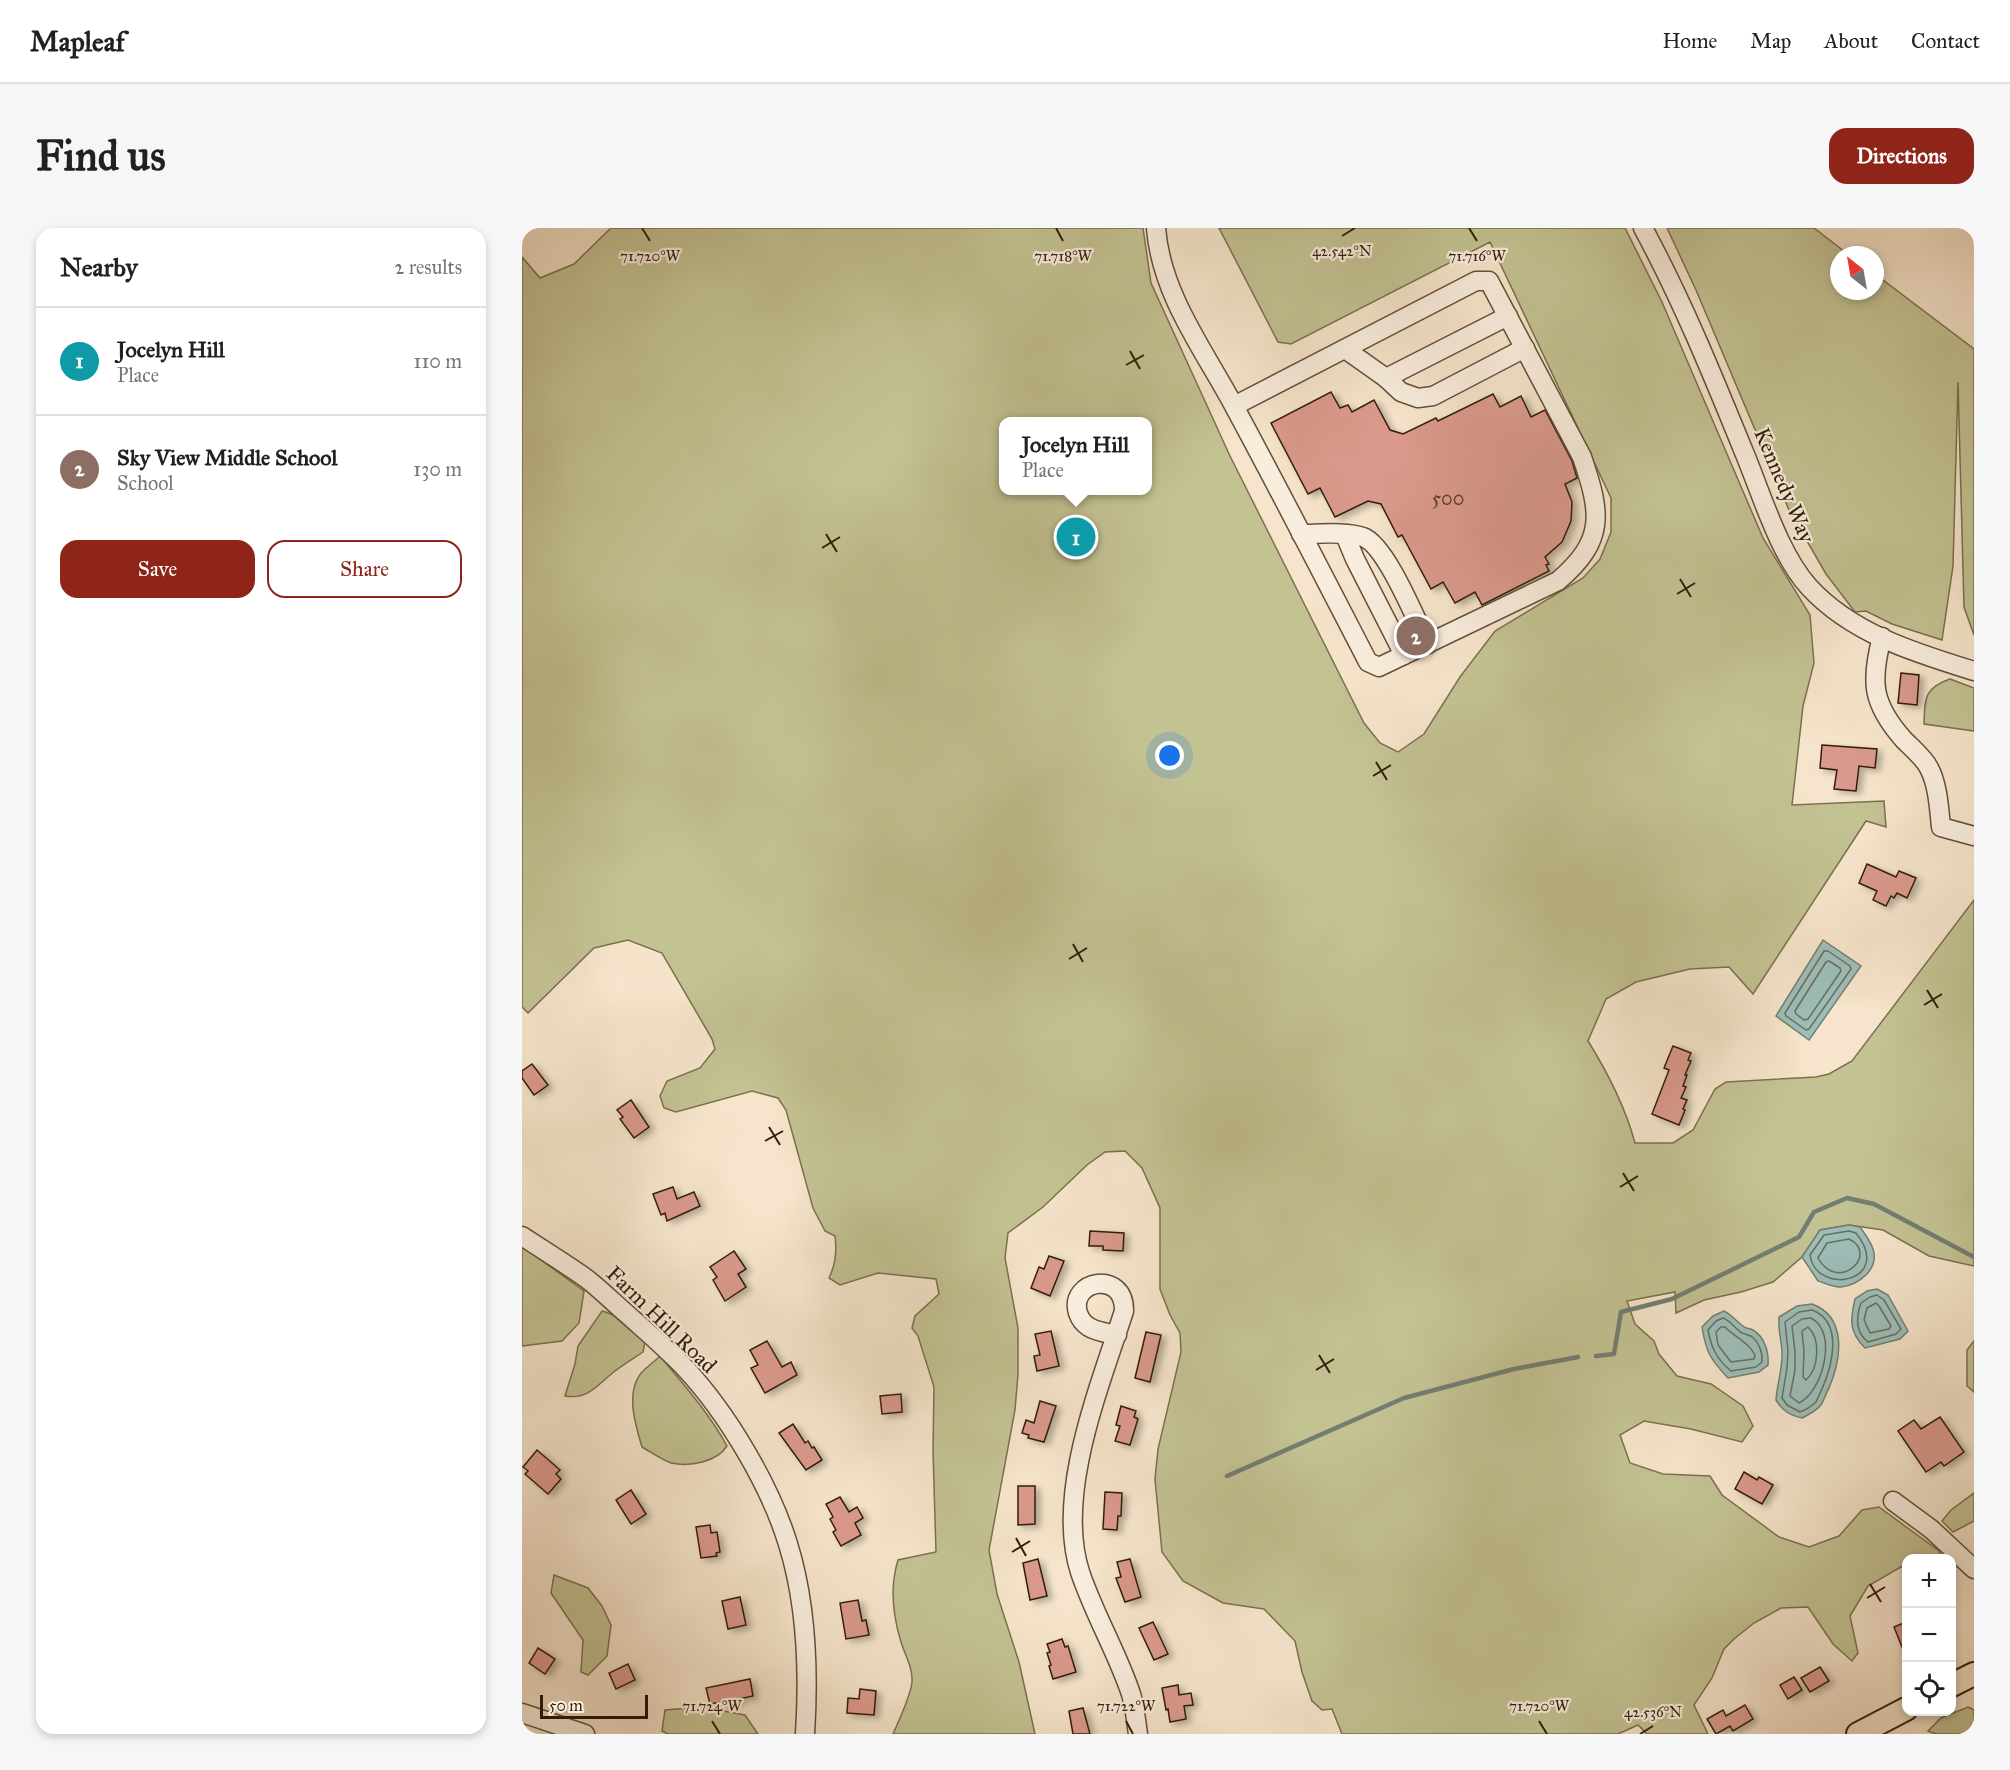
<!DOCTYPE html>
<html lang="en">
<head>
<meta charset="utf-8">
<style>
  body { margin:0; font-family:"IM FELL Great Primer",serif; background:#f6f6f6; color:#202124 }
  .controls { position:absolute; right:18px; bottom:18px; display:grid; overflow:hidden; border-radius:12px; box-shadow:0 3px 9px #0003 }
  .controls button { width:54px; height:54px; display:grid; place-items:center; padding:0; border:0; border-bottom:2px solid #e0e0e0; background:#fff; color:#202124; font:30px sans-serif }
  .compass { position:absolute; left:1308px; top:18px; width:54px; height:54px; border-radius:50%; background:#fff; box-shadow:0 3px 9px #0003; rotate:329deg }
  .scale { position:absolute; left:18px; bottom:15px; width:108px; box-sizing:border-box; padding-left:6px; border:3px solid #331d0a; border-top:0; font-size:16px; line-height:21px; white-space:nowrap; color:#331d0a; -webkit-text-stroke:4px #f9eede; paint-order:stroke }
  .you { position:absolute; left:648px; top:528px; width:21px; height:21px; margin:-15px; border:4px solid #fff; border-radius:50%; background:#1a73e8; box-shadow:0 0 0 9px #1a73e833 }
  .badge { display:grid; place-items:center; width:39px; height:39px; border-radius:50%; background:#8f2418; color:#fff; font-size:20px; font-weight:700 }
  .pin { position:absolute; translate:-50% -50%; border:3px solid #fff; box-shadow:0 2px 6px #0006 }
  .popup { position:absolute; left:477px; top:189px; width:153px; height:78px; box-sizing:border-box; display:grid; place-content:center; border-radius:12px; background:#fff; filter:drop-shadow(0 2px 4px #0005); font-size:20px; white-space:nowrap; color:#757577 }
  .popup b { font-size:22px; color:#202124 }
  .popup::after { content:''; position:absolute; left:50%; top:100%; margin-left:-12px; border:12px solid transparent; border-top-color:#fff }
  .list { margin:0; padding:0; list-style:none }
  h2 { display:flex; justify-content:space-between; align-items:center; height:78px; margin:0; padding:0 24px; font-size:26px }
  h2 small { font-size:20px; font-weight:400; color:#757577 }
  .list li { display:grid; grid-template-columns:39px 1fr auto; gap:18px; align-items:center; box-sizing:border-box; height:108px; padding:0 24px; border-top:2px solid #e0e0e0 }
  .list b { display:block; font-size:22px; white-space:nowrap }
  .list p { margin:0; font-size:20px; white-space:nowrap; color:#757577 }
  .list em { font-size:20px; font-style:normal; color:#757577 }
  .actions { display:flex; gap:12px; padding:18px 24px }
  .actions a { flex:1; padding:14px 0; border:2px solid #8f2418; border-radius:18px; text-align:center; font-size:21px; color:#8f2418 }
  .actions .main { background:#8f2418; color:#fff }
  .icon { flex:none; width:33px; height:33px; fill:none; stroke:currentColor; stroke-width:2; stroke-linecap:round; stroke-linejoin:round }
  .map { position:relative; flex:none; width:1452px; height:1506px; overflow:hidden; border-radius:18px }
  header { display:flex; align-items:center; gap:36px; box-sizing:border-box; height:84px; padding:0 30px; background:#fff; border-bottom:2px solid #e0e0e0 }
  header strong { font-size:28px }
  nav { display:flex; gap:33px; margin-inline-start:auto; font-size:21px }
  .intro { display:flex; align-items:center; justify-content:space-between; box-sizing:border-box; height:144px; padding:0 36px }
  h1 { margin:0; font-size:42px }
  .button { padding:15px 27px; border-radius:18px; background:#8f2418; color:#fff; font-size:21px; font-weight:700 }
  main { display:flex; gap:36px; padding:0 36px }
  aside { flex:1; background:#fff; border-radius:18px; box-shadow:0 3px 9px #0003 }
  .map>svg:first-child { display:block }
  .green { fill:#c3c293; stroke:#7b704e; stroke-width:1.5; fill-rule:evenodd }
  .water { fill:#9dbfb9; stroke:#737e73; stroke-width:1.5 }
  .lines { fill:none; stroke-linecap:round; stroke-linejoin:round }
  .shore { stroke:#686e62; stroke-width:1.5 }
  .stream { stroke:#737e73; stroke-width:4.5 }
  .building { fill:#da998c; stroke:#331d0a; stroke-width:1.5; filter:url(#shadow) }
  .minor-casing { stroke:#644f3a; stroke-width:21 }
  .major-casing { stroke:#331d0a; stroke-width:26 }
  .minor { stroke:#f9eede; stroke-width:18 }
  .major { stroke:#f6e5cc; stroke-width:22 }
  .ticks { fill:none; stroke:#331d0a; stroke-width:2 }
  .labels { text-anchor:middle; stroke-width:4.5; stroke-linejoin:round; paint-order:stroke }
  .number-label { font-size:20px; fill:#5d3c2a }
  .street-label { font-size:22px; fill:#331d0a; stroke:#f9eede }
  .ticks-label { font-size:15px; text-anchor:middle; fill:#331d0a; stroke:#f9eede; stroke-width:4.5; stroke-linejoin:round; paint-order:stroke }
</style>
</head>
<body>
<header>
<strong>Mapleaf</strong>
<nav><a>Home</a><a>Map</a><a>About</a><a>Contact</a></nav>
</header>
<div class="intro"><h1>Find us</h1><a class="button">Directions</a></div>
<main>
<aside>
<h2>Nearby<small>2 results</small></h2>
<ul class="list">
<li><span class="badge" style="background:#0f9aa8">1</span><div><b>Jocelyn Hill</b><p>Place</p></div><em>110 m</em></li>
<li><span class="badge" style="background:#8d6e63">2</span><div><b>Sky View Middle School</b><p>School</p></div><em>130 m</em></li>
</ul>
<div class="actions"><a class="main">Save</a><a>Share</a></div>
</aside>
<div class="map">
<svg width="1452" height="1506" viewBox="0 0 1452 1506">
  <defs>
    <filter id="shadow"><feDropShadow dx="5" dy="3" stdDeviation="3" flood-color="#0004"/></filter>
  </defs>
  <rect width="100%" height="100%" fill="#f6e5cc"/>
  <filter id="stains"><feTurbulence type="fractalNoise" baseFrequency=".00333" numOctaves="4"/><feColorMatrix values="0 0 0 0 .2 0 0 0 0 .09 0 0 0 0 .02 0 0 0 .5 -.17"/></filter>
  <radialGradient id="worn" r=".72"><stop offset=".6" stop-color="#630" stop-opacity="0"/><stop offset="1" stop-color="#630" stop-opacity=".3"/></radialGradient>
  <g class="green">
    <path d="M89,0H621L629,55L708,228L842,495L858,515L876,524L902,506L938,449L973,403L1061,350L1078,331L1089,304V270L968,14L769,116L756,114L697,0H1103L1140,74L1241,310L1288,387L1292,435L1281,478L1270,577L1362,573L1364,599L1344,593L1231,766L1207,739L1168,741L1114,754L1084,771L1066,813C1086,845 1103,878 1113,915H1151L1171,902L1193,861L1204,854L1294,849L1307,846L1330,833L1452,672V1038L1407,1028L1361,1002L1327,997L1298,1002L1280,1029L1251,1054L1219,1064L1182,1072L1154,1085L1153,1064L1105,1073L1113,1096L1132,1113L1137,1126L1155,1148L1189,1156L1221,1178L1231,1198L1220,1214L1169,1201L1122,1193L1098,1207L1108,1235L1141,1246L1188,1248L1200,1267L1257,1309L1287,1319L1317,1308L1340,1282L1357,1279L1417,1323L1420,1330H1384V1336L1346,1358L1328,1388L1336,1425L1330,1433L1311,1416L1286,1379L1259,1380L1232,1395L1212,1411L1202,1421L1190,1450L1172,1477L1186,1506H1125L1116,1497L1096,1506H820L810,1481L800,1482L790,1473L780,1444L773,1413L742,1381L701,1375L661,1353L640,1324L633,1251L636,1221L659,1124L658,1105L648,1087L638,1061V980L620,940L603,923L583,924L565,937L521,979L486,1005L483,1030L496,1100V1146L493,1182L467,1322L475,1366L497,1434L513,1506H371C376,1495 389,1465 390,1454C391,1440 383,1427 379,1414C371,1388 368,1358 376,1332L414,1324L411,1223L412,1159L396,1108L390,1100L393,1088L417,1066L414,1051L356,1045L318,1057L307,1050C314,1036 315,1023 313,1008L303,1003L291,980L264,882L256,870L230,863L154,884L142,880L138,868L145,853L178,840L193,821L190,811L140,725L106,712L72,720L6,785L0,779V29L18,50L52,36ZM482,194H626V262H482Z"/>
    <path d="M1145,0H1292L1327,27H1317V63H1353V46L1452,121V407L1442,379L1436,154L1431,338L1420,412L1370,396L1344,383L1333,384L1304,346L1267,282L1174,62Z"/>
    <path d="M1428,451L1452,460V503L1402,496C1403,470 1402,460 1428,451Z"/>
    <path d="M0,1018L62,1063L57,1095L40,1113L0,1118Z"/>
    <path d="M80,1083C96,1087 112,1100 123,1113L121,1124C112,1130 102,1136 93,1143C76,1156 67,1172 43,1168L53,1136L56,1118Z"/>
    <path d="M1452,1113V1164L1445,1158V1122Z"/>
    <path d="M138,1128C162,1157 187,1185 205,1218C195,1234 168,1239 149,1235C140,1232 129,1224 120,1219C113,1196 103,1164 120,1144C126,1138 133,1133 138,1128Z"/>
    <path d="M1452,1265V1293L1431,1304L1420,1293L1429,1282Z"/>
    <path d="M32,1347L66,1360L80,1378L89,1397L85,1428L66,1447L59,1444L61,1412L29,1365Z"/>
    <path d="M180,1479L223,1487L236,1506H146L140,1503L143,1482Z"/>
    <path d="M1446,1479L1452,1482V1506H1414L1406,1503L1419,1490Z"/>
  </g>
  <g class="water">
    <path d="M1301,712L1339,738L1287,812L1254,788Z"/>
    <path d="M1327,997L1338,999C1349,1014 1360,1029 1345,1046C1339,1052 1329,1058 1319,1059C1313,1060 1303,1055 1296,1053L1280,1029L1298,1002Z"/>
    <path d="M1355,1061L1366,1067L1386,1103L1378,1111L1343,1120C1327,1104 1328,1092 1333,1071L1345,1063Z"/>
    <path d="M1290,1076C1326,1089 1319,1132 1307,1160C1304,1165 1302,1172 1299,1177C1295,1182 1286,1187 1280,1190C1267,1187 1261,1183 1254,1172C1255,1156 1261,1140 1260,1123C1259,1111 1256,1101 1257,1089L1275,1078Z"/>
    <path d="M1202,1083C1210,1087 1214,1093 1221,1098C1224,1101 1227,1100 1231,1102C1243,1109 1247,1125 1246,1137L1237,1144L1206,1150C1188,1131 1184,1124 1180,1099L1191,1088Z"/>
  </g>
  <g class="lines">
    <g class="shore">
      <path d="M1306,723L1328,738L1329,741L1287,801L1284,802L1264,788L1263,785L1302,723Z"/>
      <path d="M1307,733L1318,740L1319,743L1286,791L1282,792L1274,786L1273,783L1304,734Z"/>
      <path d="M1327,1003L1334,1005C1373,1054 1294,1069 1288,1027L1302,1007Z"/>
      <path d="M1327,1011C1358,1026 1316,1066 1296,1030L1305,1015Z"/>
      <path d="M1355,1067L1362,1072L1379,1101L1374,1106L1346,1114C1333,1104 1334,1089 1339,1075L1348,1069Z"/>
      <path d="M1354,1075L1357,1078L1369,1098L1367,1101L1348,1105L1342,1092L1345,1080Z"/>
      <path d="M1290,1082C1322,1094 1310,1138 1300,1161C1298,1165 1296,1170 1294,1174C1290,1178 1283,1182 1278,1184L1265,1177L1260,1170L1265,1140L1266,1123L1263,1094L1277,1084Z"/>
      <path d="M1201,1090C1209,1093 1212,1100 1220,1105C1221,1105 1228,1108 1229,1108C1237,1114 1241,1125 1240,1134L1234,1139L1209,1143C1195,1132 1189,1119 1186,1102L1194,1093Z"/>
      <path d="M1289,1090C1317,1104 1300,1165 1277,1175L1268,1168L1273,1142V1124L1270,1098L1280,1091Z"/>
      <path d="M1199,1099H1203C1214,1110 1225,1113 1233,1127L1232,1131L1209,1134L1196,1117L1194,1104Z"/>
      <path d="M1286,1099C1299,1111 1297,1140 1284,1152L1281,1149L1282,1123L1280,1103Z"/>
    </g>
    <g class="stream">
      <path d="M1074,1128L1092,1126L1099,1084L1150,1071L1277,1009L1292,984L1325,970L1352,976L1452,1029"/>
      <path d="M705,1248L882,1170L992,1141L1056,1129"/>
    </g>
  </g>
  <g class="building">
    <path d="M809,164L818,180L826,177L830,184L852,172L868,202L881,206L914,190L916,193L971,166L978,179L999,168L1009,189L1023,182L1050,233L1055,250L1043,256L1050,274L1049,293L1040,314L1023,329L1027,336L1024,337L1027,343L960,377L953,364L933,375L921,354L909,361L880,307L876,309L859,276L846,273L813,289L798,260L786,266L749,195Z"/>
    <path d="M1379,445L1397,447L1395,477L1376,475Z"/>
    <path d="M1300,517L1355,521L1353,540L1337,538L1334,563L1312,561L1315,542L1298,540Z"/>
    <path d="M1345,636L1374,649L1377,643L1394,650L1385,670L1375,665L1372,670L1369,668L1364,678L1351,672L1355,663L1337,655Z"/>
    <path d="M1151,818L1169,825L1166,832L1169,833L1163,847H1165L1161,858L1164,859L1159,870L1165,872L1161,881L1163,882L1157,897L1130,886L1147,842L1142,840Z"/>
    <path d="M10,836L26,857L12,867L0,850V843Z"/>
    <path d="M109,872L127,899L112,910L98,891L101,889L95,882Z"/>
    <path d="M151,959L155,971L172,964L178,978L145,993L143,985L139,987L131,966Z"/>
    <path d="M568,1003L602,1005L601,1023L581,1022V1018H567Z"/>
    <path d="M212,1023L224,1041L216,1046L224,1059L203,1073L191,1052L195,1049L188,1039Z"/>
    <path d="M527,1028L542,1033L528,1068L509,1060L517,1039L522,1041Z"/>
    <path d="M529,1103L537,1138L515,1143L512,1128L518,1127L513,1106Z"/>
    <path d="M624,1104L639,1107L628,1154L613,1150Z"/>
    <path d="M245,1113L260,1139L269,1134L275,1147L243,1165L229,1140L236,1137L228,1122Z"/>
    <path d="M379,1166L380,1184L360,1186L358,1168Z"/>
    <path d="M518,1173L534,1178L522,1214L506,1210L507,1207L500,1205L504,1192L512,1195Z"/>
    <path d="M599,1178L614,1183L612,1189L616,1191L608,1217L593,1213L598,1198L594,1197Z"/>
    <path d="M1418,1189L1442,1224L1422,1238L1419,1234L1404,1244L1376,1203L1392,1192L1399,1201Z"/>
    <path d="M271,1196L283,1215L286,1213L290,1220L292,1219L300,1232L284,1242L257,1205Z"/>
    <path d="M15,1222L38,1242L34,1246L39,1251L26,1266L3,1246L6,1243L1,1239Z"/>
    <path d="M1222,1244L1235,1252L1237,1249L1251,1257L1240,1276L1213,1261Z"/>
    <path d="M496,1258H513V1296L496,1297Z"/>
    <path d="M109,1262L124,1286L109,1296L94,1272Z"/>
    <path d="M583,1264L600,1265L599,1288H596L595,1302L581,1301Z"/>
    <path d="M318,1269L327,1284L335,1279L341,1290L333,1295L339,1307L319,1318L311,1304L314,1302L308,1291L311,1289L304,1276Z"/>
    <path d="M188,1297L189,1305L195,1304L198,1324L194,1325L195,1328L179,1330L174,1299Z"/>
    <path d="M516,1331L525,1368L508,1372L501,1335Z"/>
    <path d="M608,1331L619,1369L603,1374L594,1350L599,1349L595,1334Z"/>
    <path d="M218,1369L224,1397L206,1401L200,1373Z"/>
    <path d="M336,1372L340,1393L344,1392L347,1407L324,1411L318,1375Z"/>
    <path d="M631,1394L646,1426L632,1432L617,1400Z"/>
    <path d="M1384,1394V1429L1372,1399Z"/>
    <path d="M540,1411L543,1419L546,1418L554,1444L531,1451L527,1438L529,1437L525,1425L528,1424L525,1416Z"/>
    <path d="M16,1420L33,1431L23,1446L7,1435Z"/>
    <path d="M106,1436L113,1452L94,1461L87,1445Z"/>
    <path d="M1298,1439L1307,1453L1288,1464L1279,1450Z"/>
    <path d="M1272,1449L1280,1462L1266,1471L1258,1457Z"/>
    <path d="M228,1451L231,1468L216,1471V1474L200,1477L199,1474L188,1476L184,1460Z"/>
    <path d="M656,1457L657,1467L669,1465L671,1477L662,1478L664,1491L648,1494L646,1481L644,1482L640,1460Z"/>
    <path d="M338,1461L354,1463L352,1487L325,1485L326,1470L337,1471Z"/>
    <path d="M1223,1477L1231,1491L1211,1503L1208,1498L1194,1506L1185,1491L1201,1482L1204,1488Z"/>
    <path d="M561,1480L568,1506H551L547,1483Z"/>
  </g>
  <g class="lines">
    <g class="minor-casing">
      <g id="minor">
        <path d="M634,0C639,66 682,122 712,178C758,263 802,349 846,434L857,439L1036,353C1084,312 1079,285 1060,229L967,53H954L712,178"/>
        <path d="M1121,0C1160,72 1191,148 1222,224C1240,267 1257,326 1287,359C1330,406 1394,425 1452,443"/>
        <path d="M823,121L864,150L879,164L896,170L911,168L1003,120"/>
        <path d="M864,150L986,88"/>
        <path d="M779,306C796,306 825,303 841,309C864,317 894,392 906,416"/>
        <path d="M823,307L833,331L882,427"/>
        <path d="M1360,409C1348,454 1350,476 1382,512C1390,520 1402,530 1407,540C1416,557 1417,580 1419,599L1452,608"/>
        <path d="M0,1008C21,1022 44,1036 65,1051C79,1062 92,1075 106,1087C125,1104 145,1121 163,1140C205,1185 248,1257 266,1316C285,1377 287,1443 283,1506"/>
        <path d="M595,1107C586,1105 575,1104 567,1099C562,1096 558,1091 556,1085C546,1052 603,1041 602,1083C578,1158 533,1266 558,1344C572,1386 595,1424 609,1466C613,1479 614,1493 616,1506"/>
        <path d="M1371,1273L1409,1301L1452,1341"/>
        <path d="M0,1485L63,1506"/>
      </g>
    </g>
    <g class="major-casing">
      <g id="major">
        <path d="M1430,1457L1452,1446"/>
        <path d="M1336,1506L1384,1481"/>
      </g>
    </g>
    <use href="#minor" class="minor"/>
    <use href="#major" class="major"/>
  </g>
  <path class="ticks" d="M120,0L128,13M534,0L541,13M947,0L955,13M820,8L833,0M608,123L618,141M604,137L622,127M304,306L315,324M300,320L318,309M1158,351L1169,369M1155,366L1173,355M854,534L865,552M851,548L869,537M551,716L561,734M547,731L565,720M1405,762L1416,780M1402,777L1420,766M247,899L258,917M243,913L261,903M1101,945L1112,963M1098,959L1116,948M797,1127L808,1145M794,1142L812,1131M494,1310L504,1328M490,1324L508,1313M1348,1356L1359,1374M1345,1370L1363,1359M190,1493L198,1506M604,1493L611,1506M1017,1493L1025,1506M1118,1506L1131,1498"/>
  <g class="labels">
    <g class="number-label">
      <text x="926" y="277">500</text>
    </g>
    <g class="street-label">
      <text transform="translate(1263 257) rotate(67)" y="8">Kennedy Way</text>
      <text transform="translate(140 1091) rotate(44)" y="8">Farm Hill Road</text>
    </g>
  </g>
  <g class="ticks-label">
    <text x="820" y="28">42.542°N</text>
    <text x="128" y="33">71.720°W</text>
    <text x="541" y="33">71.718°W</text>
    <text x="955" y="33">71.716°W</text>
    <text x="190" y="1483">71.724°W</text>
    <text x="604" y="1483">71.722°W</text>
    <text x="1017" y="1483">71.720°W</text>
    <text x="1131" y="1489">42.536°N</text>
  </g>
  <rect width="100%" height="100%" filter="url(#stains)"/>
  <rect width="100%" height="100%" fill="url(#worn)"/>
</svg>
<div class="controls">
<button>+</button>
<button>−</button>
<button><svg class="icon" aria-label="locate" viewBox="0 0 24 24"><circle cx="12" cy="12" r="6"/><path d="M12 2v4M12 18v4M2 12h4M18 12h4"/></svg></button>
</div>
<svg class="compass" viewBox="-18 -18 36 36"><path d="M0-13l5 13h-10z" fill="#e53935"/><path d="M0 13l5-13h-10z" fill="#757577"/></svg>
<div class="scale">50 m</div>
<div class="you"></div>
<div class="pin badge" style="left:554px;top:309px;background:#0f9aa8">1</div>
<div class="popup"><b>Jocelyn Hill</b>Place</div>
<div class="pin badge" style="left:894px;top:408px;background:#8d6e63">2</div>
</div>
</main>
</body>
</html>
